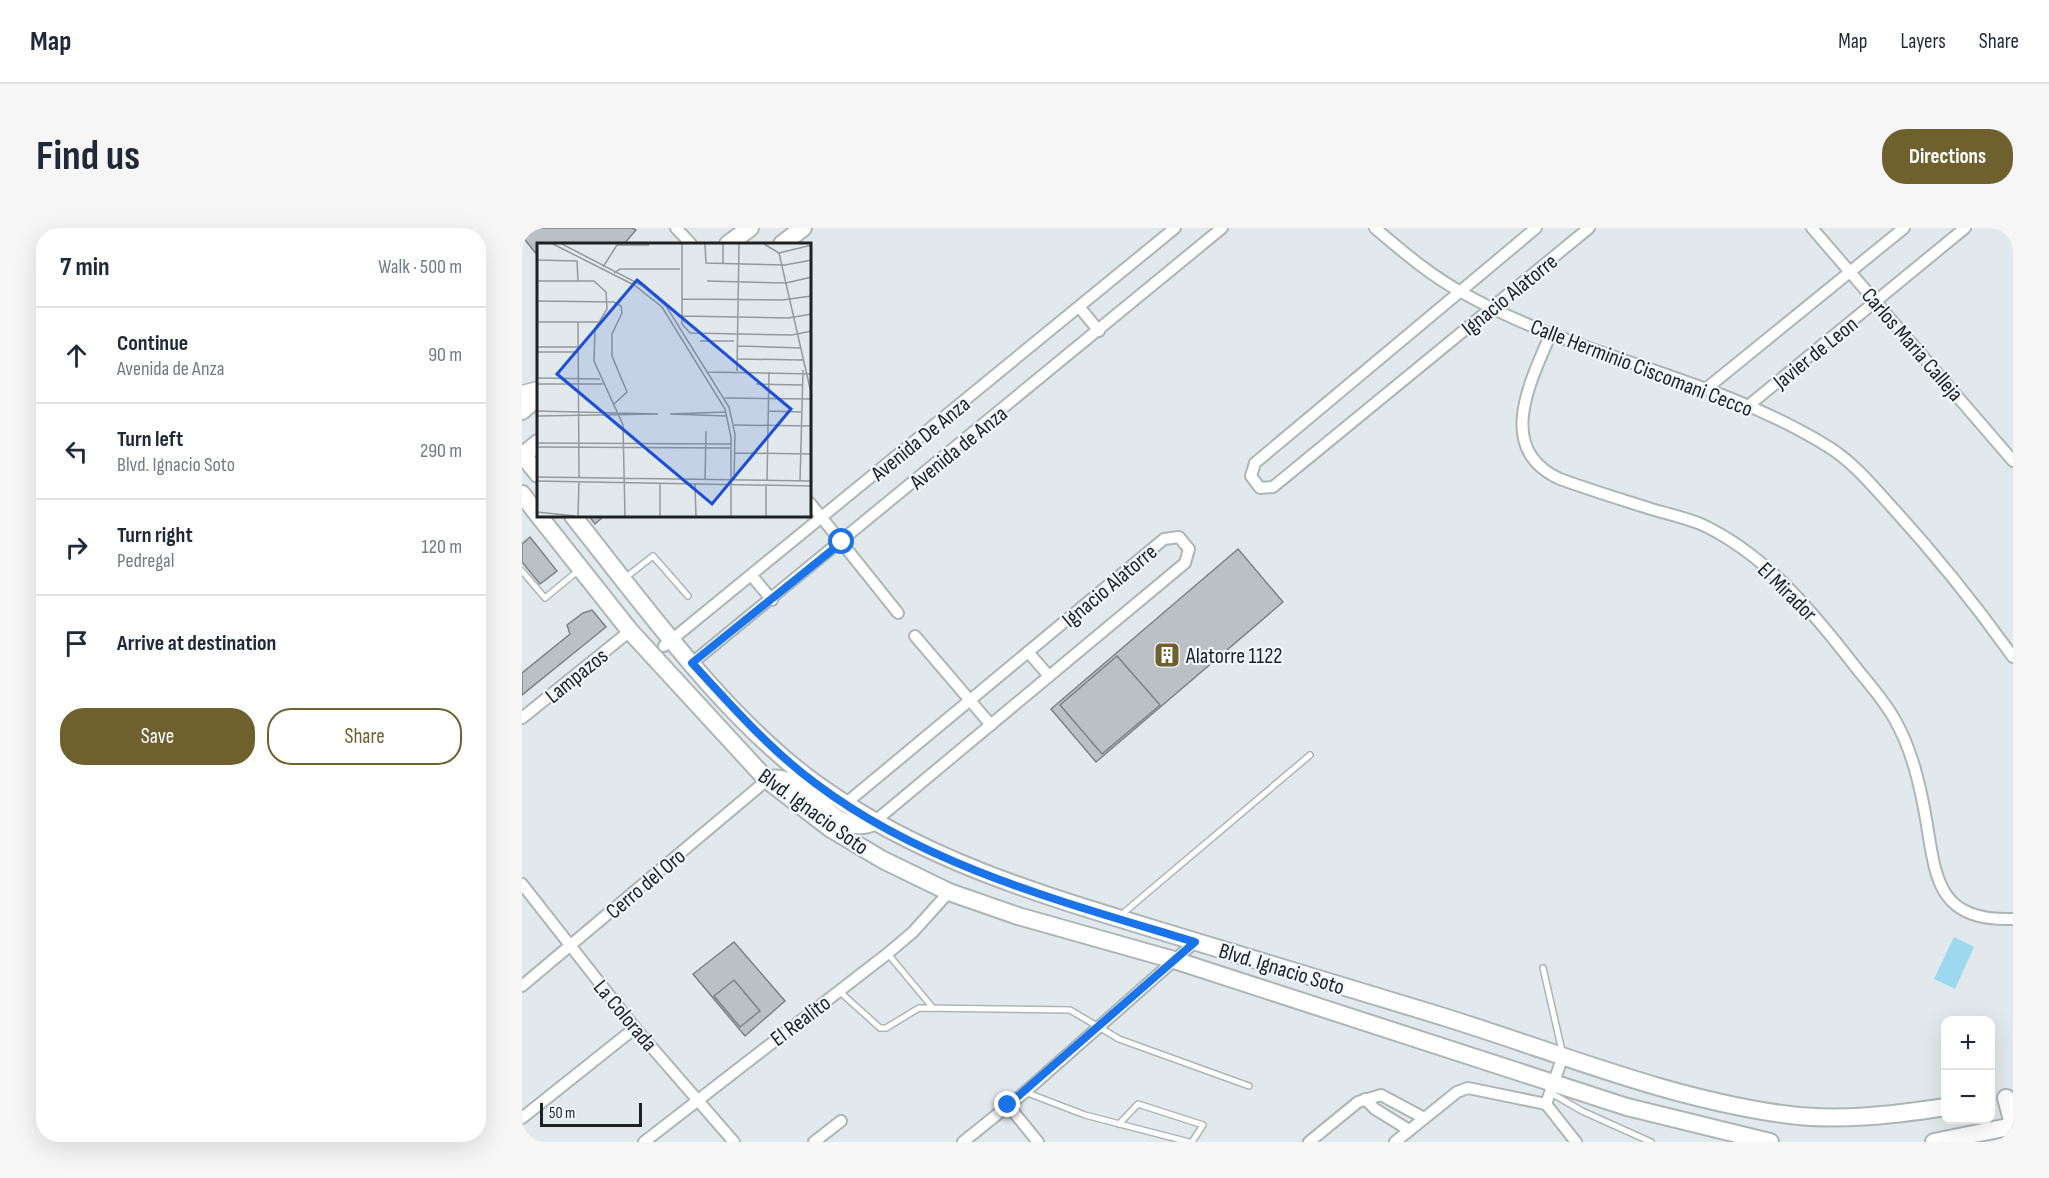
<!DOCTYPE html>
<html lang="en">
<head>
<meta charset="utf-8">
<style>
  body { margin:0; font-family:"Sofia Sans Condensed",sans-serif; background:#f6f6f7; color:#1f2937 }
  .controls { position:absolute; right:18px; bottom:18px; display:grid; overflow:hidden; border-radius:12px; box-shadow:0 6px 24px #0002 }
  .controls button { width:54px; height:54px; display:grid; place-items:center; padding:0; border:0; border-bottom:2px solid #e0e1e3; background:#fff; color:#1f2937; font:30px sans-serif }
  .scale { position:absolute; left:18px; bottom:15px; width:102px; box-sizing:border-box; padding-left:6px; border:3px solid #1e2122; border-top:0; font-size:16px; line-height:21px; white-space:nowrap; color:#1e2122; -webkit-text-stroke:4px #eff7fa; paint-order:stroke }
  .stop { position:absolute; width:18px; height:18px; margin:-14px; border:4px solid #1a73e8; border-radius:50%; background:#fff }
  .stop.end { background:#1a73e8; border-color:#fff; box-shadow:0 2px 6px #0008 }
  .list { margin:0; padding:0; list-style:none }
  h2 { display:flex; justify-content:space-between; align-items:center; height:78px; margin:0; padding:0 24px; font-size:26px }
  h2 small { font-size:20px; font-weight:400; color:#747a83 }
  .list li { display:grid; grid-template-columns:39px 1fr auto; gap:18px; align-items:center; box-sizing:border-box; height:96px; padding:0 24px; border-top:2px solid #e0e1e3 }
  .list b { display:block; font-size:22px; white-space:nowrap }
  .list p { margin:0; font-size:20px; white-space:nowrap; color:#747a83 }
  .list em { font-size:20px; font-style:normal; color:#747a83 }
  .actions { display:flex; gap:12px; padding:18px 24px }
  .actions a { flex:1; padding:14px 0; border:2px solid #6f612e; border-radius:24px; text-align:center; font-size:21px; color:#6f612e }
  .actions .main { background:#6f612e; color:#fff }
  .icon { flex:none; width:33px; height:33px; fill:none; stroke:currentColor; stroke-width:2; stroke-linecap:round; stroke-linejoin:round }
  .map { position:relative; flex:none; width:1491px; height:914px; overflow:hidden; border-radius:24px }
  header { display:flex; align-items:center; gap:36px; box-sizing:border-box; height:84px; padding:0 30px; background:#fff; border-bottom:2px solid #e0e1e3 }
  header strong { font-size:28px }
  nav { display:flex; gap:33px; margin-inline-start:auto; font-size:21px }
  .intro { display:flex; align-items:center; justify-content:space-between; box-sizing:border-box; height:144px; padding:0 36px }
  h1 { margin:0; font-size:42px }
  .button { padding:15px 27px; border-radius:24px; background:#6f612e; color:#fff; font-size:21px; font-weight:700 }
  main { display:flex; gap:36px; padding:0 36px }
  aside { flex:1; background:#fff; border-radius:24px; box-shadow:0 6px 24px #0002 }
  .map>svg:first-child { display:block }
  .green { fill:#9cd9ef }
  .building { fill:#bac1c4; stroke:#7b8385; stroke-width:1.5 }
  .lines { fill:none; stroke-linecap:round; stroke-linejoin:round }
  .service-casing { stroke:#adb5b7; stroke-width:8 }
  .minor-casing { stroke:#adb5b7; stroke-width:14 }
  .primary-casing { stroke:#adb5b7; stroke-width:20 }
  .trunk-casing { stroke:#adb5b7; stroke-width:21 }
  .service { stroke:#fff; stroke-width:5 }
  .minor { stroke:#fff; stroke-width:10 }
  .primary { stroke:#fff; stroke-width:16 }
  .trunk { stroke:#fff; stroke-width:18 }
  .route { stroke:#1a73e8; stroke-width:8 }
  .labels { text-anchor:middle; stroke-width:4.5; stroke-linejoin:round; paint-order:stroke }
  .street-label { font-size:22px; fill:#1e2122; stroke:#eff7fa }
  .poi-label { font-size:22px; fill:#1e2122; stroke:#eff7fa; text-anchor:start }
  .inset-road { fill:none; stroke:#94999b; stroke-width:1.5 }
  .view { fill:#1d4ed8; fill-opacity:0.15; stroke:#1d4ed8; stroke-width:3 }
  .inset-edge { fill:none; stroke:#1e2122; stroke-width:3 }
</style>
</head>
<body>
<header>
<strong>Map</strong>
<nav><a>Map</a><a>Layers</a><a>Share</a></nav>
</header>
<div class="intro"><h1>Find us</h1><a class="button">Directions</a></div>
<main>
<aside>
<h2>7 min<small>Walk · 500 m</small></h2>
<ul class="list">
<li><svg class="icon" aria-label="ahead" viewBox="0 0 24 24"><path d="M12 20V5M6 11l6-6 6 6"/></svg><div><b>Continue</b><p>Avenida de Anza</p></div><em>90 m</em></li>
<li><svg class="icon" aria-label="left" viewBox="0 0 24 24"><path d="M17 20v-9H6M10 6l-5 5 5 5"/></svg><div><b>Turn left</b><p>Blvd. Ignacio Soto</p></div><em>290 m</em></li>
<li><svg class="icon" aria-label="right" viewBox="0 0 24 24"><path d="M7 20v-9h11M14 6l5 5-5 5"/></svg><div><b>Turn right</b><p>Pedregal</p></div><em>120 m</em></li>
<li><svg class="icon" aria-label="arrive" viewBox="0 0 24 24"><path d="M6 21V4h12l-3 4 3 4H6"/></svg><div><b>Arrive at destination</b></div></li>
</ul>
<div class="actions"><a class="main">Save</a><a>Share</a></div>
</aside>
<div class="map">
<svg width="1491" height="914" viewBox="0 0 1491 914">
  <rect width="100%" height="100%" fill="#e2e9ec"/>
  <path class="green" d="M1432,709L1452,719L1433,761L1412,751Z"/>
  <g class="building">
    <path d="M0,0H110L114,2L102,16H16V28L0,8Z"/>
    <path d="M67,288H82L73,296Z"/>
    <path d="M8,309L35,343L18,356L0,334V316Z"/>
    <path d="M716,321L761,374L574,534L529,481Z"/>
    <path d="M70,382L84,399L0,467V445L48,406L45,397L61,385Z"/>
    <path d="M595,428L638,477L580,526L538,477Z"/>
    <path d="M212,714L263,773L223,808L171,746Z"/>
    <path d="M212,752L238,783L218,799L192,768Z"/>
  </g>
  <g class="lines">
    <g class="service-casing">
      <g id="service">
        <path d="M0,343L23,370L57,342"/>
        <path d="M103,350L131,328L166,368"/>
        <path d="M599,687L788,527"/>
        <path d="M366,726L411,780"/>
        <path d="M1021,740L1040,823"/>
        <path d="M317,763L358,800H364L397,780L548,782L597,811L727,858"/>
        <path d="M503,864L563,887L667,914"/>
        <path d="M1029,865L1060,883L1129,914"/>
        <path d="M597,896L616,876L681,897L670,914"/>
      </g>
    </g>
    <g class="minor-casing">
      <g id="minor">
        <path d="M154,0L169,16"/>
        <path d="M853,0C880,23 909,48 941,65C1056,130 1192,148 1305,218C1330,233 1349,256 1368,277C1412,325 1453,376 1491,429"/>
        <path d="M1014,0L733,235L729,248L738,260L751,259L1067,0"/>
        <path d="M1290,0L1491,233"/>
        <path d="M558,80L577,103"/>
        <path d="M1029,105C1009,153 972,221 1038,251C1068,262 1098,271 1129,281C1146,286 1165,290 1181,297C1244,327 1290,383 1332,437C1346,455 1362,472 1373,492C1390,522 1398,557 1404,591C1414,651 1415,693 1491,691"/>
        <path d="M1185,160L1382,0"/>
        <path d="M1226,178L1443,0"/>
        <path d="M288,275L376,385"/>
        <path d="M230,348L250,372"/>
        <path d="M393,408L469,497"/>
        <path d="M142,418L653,0"/>
        <path d="M506,424L527,448"/>
        <path d="M170,435L700,0"/>
        <path d="M0,490L108,403"/>
        <path d="M323,576L642,311L657,309L667,321L663,335L352,594"/>
        <path d="M0,656L113,800L212,914"/>
        <path d="M0,758L245,552"/>
        <path d="M843,871L853,881L887,902"/>
        <path d="M1024,876L1041,828"/>
        <path d="M1024,876L1054,914"/>
        <path d="M486,877L516,914"/>
        <path d="M0,890L113,800"/>
        <path d="M122,914L365,726L391,704L427,664"/>
        <path d="M292,914L319,893"/>
        <path d="M441,914L503,864L673,714"/>
        <path d="M787,914L836,874L859,867L902,890"/>
        <path d="M873,914L935,864L946,860L1024,876"/>
      </g>
    </g>
    <g class="primary-casing">
      <g id="primary">
        <path d="M206,16L228,0"/>
        <path d="M260,16L281,0"/>
        <path d="M0,183L16,169"/>
        <path d="M1,227L16,246"/>
        <path d="M0,228L16,215"/>
        <path d="M0,266L16,287"/>
        <path d="M17,288L108,403L245,552L309,601L361,632L427,664L496,688L652,732L1105,879L1248,914"/>
        <path d="M51,288C122,377 204,492 297,558C400,631 513,665 632,701C724,729 817,757 909,785C1025,820 1139,869 1260,886C1314,894 1371,887 1424,879"/>
        <path d="M249,551C282,544 311,613 352,594"/>
        <path d="M1484,870L1491,896"/>
        <path d="M1412,914L1491,898"/>
      </g>
    </g>
    <g class="trunk-casing">
      <g id="trunk">
        <path d="M0,167L16,163"/>
        <path d="M0,226L1,227"/>
      </g>
    </g>
    <use href="#service" class="service"/>
    <use href="#minor" class="minor"/>
    <use href="#primary" class="primary"/>
    <use href="#trunk" class="trunk"/>
  </g>
  <g class="lines">
    <path class="route" d="M320,314L170,435C209,477 247,521 293,555C404,639 542,674 673,714L486,877"/>
  </g>
  <defs>
    <g id="building-square" transform="scale(1.35)"><rect x="-9" y="-9" width="18" height="18" rx="4" fill="#6f612e" stroke="#eff7fa"/><path d="M-4-6H4V6H1V3H-1V6H-4ZM-2.5-4.3h1.7v1.8h-1.7ZM.8-4.3h1.7v1.8H.8ZM-2.5-1h1.7V.8h-1.7ZM.8-1h1.7V.8H.8Z" fill="#fff"/></g>
  </defs>
  <g fill-rule="evenodd">
    <use href="#building-square" x="645" y="427"/>
  </g>
  <g class="labels">
    <g class="street-label">
      <text transform="translate(987 66) rotate(-39)" y="8">Ignacio Alatorre</text>
      <text transform="translate(1391 116) rotate(49)" y="8">Carlos Maria Calleja</text>
      <text transform="translate(1293 124) rotate(-39)" y="8">Javier de Leon</text>
      <text transform="translate(1120 139) rotate(21)" y="8">Calle Herminio Ciscomani Cecco</text>
      <text transform="translate(398 210) rotate(-39)" y="8">Avenida De Anza</text>
      <text transform="translate(436 219) rotate(-39)" y="8">Avenida de Anza</text>
      <text transform="translate(587 357) rotate(-40)" y="8">Ignacio Alatorre</text>
      <text transform="translate(1266 363) rotate(45)" y="8">El Mirador</text>
      <text transform="translate(54 447) rotate(-39)" y="8">Lampazos</text>
      <text transform="translate(292 583) rotate(36)" y="8">Blvd. Ignacio Soto</text>
      <text transform="translate(123 655) rotate(-40)" y="8">Cerro del Oro</text>
      <text transform="translate(760 740) rotate(17)" y="8">Blvd. Ignacio Soto</text>
      <text transform="translate(104 787) rotate(50)" y="8">La Colorada</text>
      <text transform="translate(278 792) rotate(-37)" y="8">El Realito</text>
    </g>
    <g class="poi-label">
      <text x="664" y="435">Alatorre 1122</text>
    </g>
  </g>
  <g transform="translate(15 15)">
    <rect width="274" height="274" fill="#e2e9ec"/>
    <path class="inset-road" d="M16,1L97,42L125,64L188,166L194,194V237M25,1L108,44L129,63L192,164L198,191L197,237M168,1L169,20L248,22L275,17M186,1V20M227,1L242,10L275,154M80,2H112M242,10L275,2M0,17L40,18L41,38M66,24L80,2M77,30L83,26H143M0,38H57L69,49L70,66L58,86L57,118L86,182L88,274M170,38L249,40L275,34M145,56L245,57L275,53M0,58L77,59L84,63L85,70L75,91V113L90,149L77,161M145,73L251,75L275,71M0,79H61M41,79L42,235M145,81L153,90L255,92L275,88M145,81V1M163,98H197M201,103L264,105M0,104H41M0,109H40M201,116L266,117M200,128L202,1M169,129L275,131M0,135L63,136M0,141H66M219,141L265,142M188,155L275,156M0,168L121,171M232,168L264,169M133,171L190,173M133,171L188,169M0,173L121,171M197,182L275,183M0,200L195,201M0,204L193,205M198,210L275,211M0,234L275,238M168,237L169,188M0,238L275,243M230,238L232,129M263,238L266,127M123,241V274M158,241L159,274M0,269L38,273M41,274L42,239M194,274V237M229,274V243"/>
    <path class="view" d="M100,37L254,166L175,261L20,131Z"/>
    <rect width="274" height="274" class="inset-edge"/>
  </g>
</svg>
<div class="controls">
<button>+</button>
<button>−</button>
</div>
<div class="scale">50 m</div>
<div class="stop" style="left:320px;top:314px"></div>
<div class="stop end" style="left:486px;top:877px"></div>
</div>
</main>
</body>
</html>
